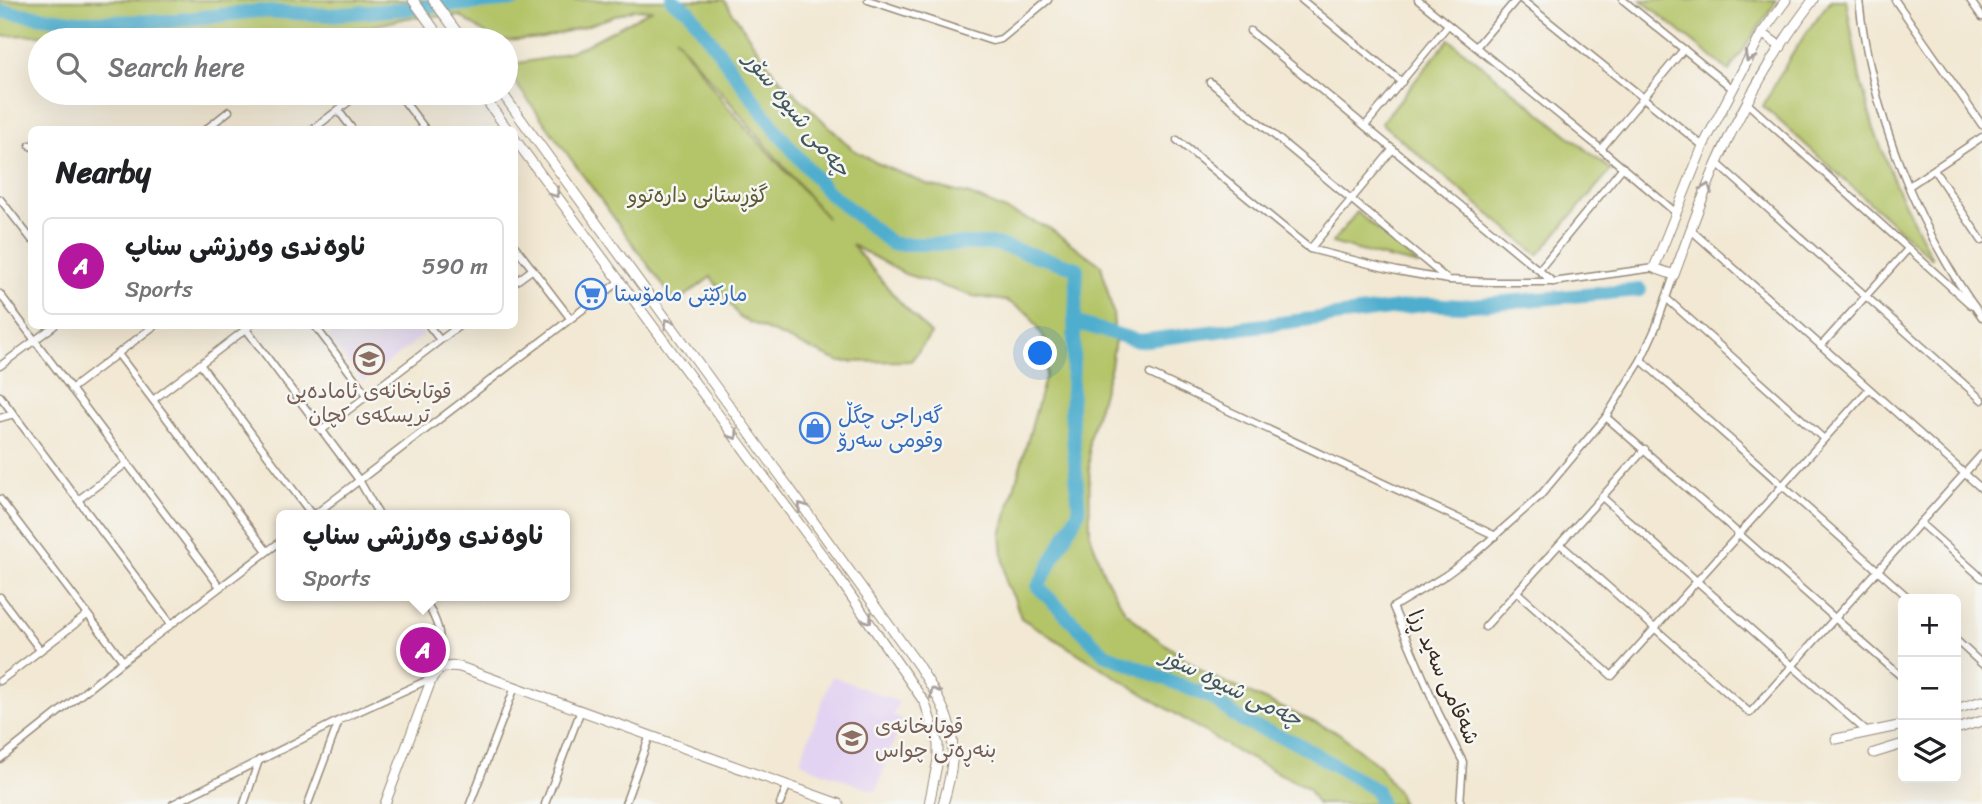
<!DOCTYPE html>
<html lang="en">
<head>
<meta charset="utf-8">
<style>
  body { margin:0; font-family:Sriracha,"Playpen Sans Arabic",sans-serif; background:#f2f2f2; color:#202124 }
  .controls { position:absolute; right:21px; bottom:21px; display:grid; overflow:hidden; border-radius:10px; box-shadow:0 7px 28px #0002 }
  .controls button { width:63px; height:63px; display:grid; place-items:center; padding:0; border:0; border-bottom:2px solid #e0e0e0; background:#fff; color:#202124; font:35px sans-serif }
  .you { position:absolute; left:1041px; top:354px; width:24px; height:24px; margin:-18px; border:5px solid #fff; border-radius:50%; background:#1a73e8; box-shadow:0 0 0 10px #1a73e833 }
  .badge { display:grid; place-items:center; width:46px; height:46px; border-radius:50%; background:#b5179e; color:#fff; font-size:23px; font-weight:700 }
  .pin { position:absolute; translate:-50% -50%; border:4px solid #fff; box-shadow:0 2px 7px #0006 }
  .popup { position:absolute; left:276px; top:510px; width:294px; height:91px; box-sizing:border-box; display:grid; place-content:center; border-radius:10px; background:#fff; filter:drop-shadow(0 2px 5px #0005); font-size:23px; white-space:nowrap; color:#757577 }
  .popup b { font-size:26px; color:#202124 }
  .popup::after { content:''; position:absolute; left:50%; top:100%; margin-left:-14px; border:14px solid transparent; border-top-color:#fff }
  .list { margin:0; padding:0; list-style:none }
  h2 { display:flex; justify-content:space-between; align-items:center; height:91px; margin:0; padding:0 28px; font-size:30px }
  h2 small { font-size:23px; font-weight:400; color:#757577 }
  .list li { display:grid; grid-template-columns:46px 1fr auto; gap:21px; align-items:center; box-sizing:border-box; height:98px; margin:0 14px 14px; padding:0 14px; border:2px solid #e0e0e0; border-radius:10px }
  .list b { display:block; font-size:26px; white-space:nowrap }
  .list p { margin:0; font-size:23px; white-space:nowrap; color:#757577 }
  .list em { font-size:23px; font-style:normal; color:#757577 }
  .icon { flex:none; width:38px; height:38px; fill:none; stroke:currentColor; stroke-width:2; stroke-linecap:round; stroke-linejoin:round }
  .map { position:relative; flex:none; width:1982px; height:804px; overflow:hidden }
  .search { position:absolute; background:#fff; box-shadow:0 7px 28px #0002; left:28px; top:28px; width:490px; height:77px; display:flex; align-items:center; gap:18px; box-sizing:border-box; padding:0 24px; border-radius:38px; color:#757577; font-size:26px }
  .panel { position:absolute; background:#fff; box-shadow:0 7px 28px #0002; left:28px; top:126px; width:490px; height:203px; border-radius:10px }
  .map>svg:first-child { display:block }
  .built { fill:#e3d3f2 }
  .green { fill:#b4c467; stroke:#787742; stroke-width:2; fill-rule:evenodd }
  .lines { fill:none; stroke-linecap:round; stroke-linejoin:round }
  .river { stroke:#4faece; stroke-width:14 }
  .street-casing { stroke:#968978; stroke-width:9 }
  .secondary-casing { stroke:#968978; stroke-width:11 }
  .street { stroke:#fff; stroke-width:6 }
  .secondary { stroke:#fff; stroke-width:9 }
  .oneway { stroke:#a79f9a }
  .labels { text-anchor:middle; stroke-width:5; stroke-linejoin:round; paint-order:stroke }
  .park-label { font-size:21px; fill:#5f5834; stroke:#f6f6f2 }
  .shop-label { font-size:21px; fill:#366cbe; stroke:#f6f6f2; text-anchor:start }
  .education-label { font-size:21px; fill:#785e54; stroke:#f6f6f2 }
  .street-label { font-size:21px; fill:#3b2a1e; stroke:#f6f6f2 }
  .water-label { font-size:23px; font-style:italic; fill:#42585c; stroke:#f6f6f2 }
</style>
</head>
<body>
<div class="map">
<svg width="1982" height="804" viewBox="0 0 1982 804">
  <rect width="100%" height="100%" fill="#f6f6f2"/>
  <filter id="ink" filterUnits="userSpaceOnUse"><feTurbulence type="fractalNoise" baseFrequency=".0143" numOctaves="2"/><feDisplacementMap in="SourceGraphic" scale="14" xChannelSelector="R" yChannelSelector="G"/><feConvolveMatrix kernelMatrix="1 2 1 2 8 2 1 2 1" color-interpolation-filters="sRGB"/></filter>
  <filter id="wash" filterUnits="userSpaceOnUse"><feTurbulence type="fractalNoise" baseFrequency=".00686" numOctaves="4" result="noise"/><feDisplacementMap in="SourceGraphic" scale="28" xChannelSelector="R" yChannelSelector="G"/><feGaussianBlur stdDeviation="1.57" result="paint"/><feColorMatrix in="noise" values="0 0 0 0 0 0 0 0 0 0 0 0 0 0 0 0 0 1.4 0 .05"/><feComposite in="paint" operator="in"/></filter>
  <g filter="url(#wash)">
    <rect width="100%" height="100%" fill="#f2e8d3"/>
    <g class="built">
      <path d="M341,326H417L424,335L363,382L327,336Z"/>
      <path d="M832,676L899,702L893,715L902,719L876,792L808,766L802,762L801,758Z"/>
    </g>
    <g class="green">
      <path d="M0,0H724L774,73L851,148L877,163L929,185L970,195L1049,228L1101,265L1113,313L1115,340L1111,366L1089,439L1090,534L1104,574L1125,611L1151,634L1208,675L1339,733L1379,766L1399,794L1402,804H1317L1308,788L1237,752L1021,618L1014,598L1006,584L1001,535L1046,375L1048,345L1029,314L1007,301L973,296L905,274L852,245L898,300L931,334L911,361L840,362L740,318L711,277L676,303L506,70V65L554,57L584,46L651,10L635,9L589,25L543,38L506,41L495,40L460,16L407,18L369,27L323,32L313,40H69C52,32 19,36 0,36ZM675,37L827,218L728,107Z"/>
      <path d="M1641,0H1777L1729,71Z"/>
      <path d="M1831,0H1846L1860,78L1874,129L1896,186L1932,259L1763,106C1782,69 1804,33 1831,0Z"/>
      <path d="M1449,39L1611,170L1538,255L1381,123Z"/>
      <path d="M1357,212L1419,265L1375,255L1332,243Z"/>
    </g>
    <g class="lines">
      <g class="river">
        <path d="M672,0L689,11L778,133L827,191L892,244H996L1077,268L1071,411L1079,511L1038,587L1105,654L1212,698L1243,722L1297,743L1376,790L1381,804"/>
        <path d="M0,11L79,22L168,21L258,11L329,15L515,0"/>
        <path d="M1074,322L1139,341L1429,304L1460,306L1640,290"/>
      </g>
    </g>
  </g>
  <g filter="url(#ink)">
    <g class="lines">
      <g class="street-casing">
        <g id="street">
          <path d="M868,0L992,41L1001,39L1048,0"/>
          <path d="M1302,0L1402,82"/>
          <path d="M1418,0L1601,149L1675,212"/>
          <path d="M1522,0L1703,146"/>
          <path d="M1623,0L1733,89"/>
          <path d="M1859,0C1871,110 1916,228 1982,317"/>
          <path d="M1895,0L1982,125"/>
          <path d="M1970,0L1982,17"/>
          <path d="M1250,31L1553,282"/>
          <path d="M1476,47L1516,0"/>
          <path d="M1210,82L1447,279"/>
          <path d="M398,93L426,130"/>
          <path d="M1748,104L1971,305"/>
          <path d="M338,110L353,130"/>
          <path d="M1365,126L1448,25"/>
          <path d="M205,130L229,111"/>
          <path d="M312,130L360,93"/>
          <path d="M1177,140L1310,249L1397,271L1449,280L1491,282H1553L1654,268"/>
          <path d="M30,145L32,147"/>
          <path d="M1601,149L1684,49"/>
          <path d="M1717,163L1982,400"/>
          <path d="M1934,170L1982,241"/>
          <path d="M1909,186L1982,137"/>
          <path d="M0,199L32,240"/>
          <path d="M1691,230L1982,489"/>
          <path d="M514,245L570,318"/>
          <path d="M1310,249L1393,149"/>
          <path d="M1539,270L1623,167"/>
          <path d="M514,283L533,269"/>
          <path d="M0,294L220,587"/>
          <path d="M1666,298L1824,439"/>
          <path d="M315,326L367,395"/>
          <path d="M429,326L440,340"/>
          <path d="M246,329L359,480L379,515"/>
          <path d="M1821,346L1908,249"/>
          <path d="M118,354L267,551"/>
          <path d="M1641,360L1910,599"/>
          <path d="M200,364L312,515"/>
          <path d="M0,366L54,326"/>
          <path d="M1150,374L1496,536"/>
          <path d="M71,389L154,326"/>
          <path d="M0,396L171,624"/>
          <path d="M153,400L250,326"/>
          <path d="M1606,417L1903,678"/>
          <path d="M0,418L14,414"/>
          <path d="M322,430L459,326"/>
          <path d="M1602,497L1867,732"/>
          <path d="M0,499L123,661"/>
          <path d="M78,500L127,463"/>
          <path d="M314,515L620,281"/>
          <path d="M1920,523L1982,578"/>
          <path d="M1560,544L1750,713L1982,454"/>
          <path d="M1517,592L1612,676L1869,389"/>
          <path d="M0,597L40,650"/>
          <path d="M1485,627L1645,449"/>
          <path d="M1956,640L1982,664"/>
          <path d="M0,681L87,615"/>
          <path d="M0,759L123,661L281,541"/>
          <path d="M173,804L340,720L432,678C443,637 444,634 423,596"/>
          <path d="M244,804L259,760"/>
          <path d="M308,804L339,721"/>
          <path d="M470,804L515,687"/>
          <path d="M545,804L581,710"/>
          <path d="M625,804L650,735"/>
          <path d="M780,804L787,786"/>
          <path d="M1460,804L1463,762L1438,712L1393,607L1446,575L1473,555L1540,496L1606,417L1641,360L1656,327L1674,275"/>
        </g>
      </g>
      <g class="secondary-casing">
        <g id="secondary">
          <path d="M413,0L442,40"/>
          <path d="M433,0L463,40"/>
          <path d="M1786,0L1762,33L1703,146L1654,268L1674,275C1688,237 1701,200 1717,163C1742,107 1775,50 1813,0"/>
          <path d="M1762,33L1781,47"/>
          <path d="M481,93L508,130"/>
          <path d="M502,93L918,665C928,682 941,699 947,718C958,745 951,777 943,804"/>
          <path d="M514,138L831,567L925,703L938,744V760L929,804"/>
          <path d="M1956,709L1982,701"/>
          <path d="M1956,729L1982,721"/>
          <path d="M1836,739L1903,725"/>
          <path d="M1874,753L1903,744"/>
          <path d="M385,804L432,678C440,667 447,665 460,667L839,804"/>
        </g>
      </g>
      <use href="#street" class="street"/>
      <use href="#secondary" class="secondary"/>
    </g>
    <defs><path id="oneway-chevron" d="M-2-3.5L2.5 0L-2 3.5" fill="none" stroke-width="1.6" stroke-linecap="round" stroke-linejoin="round" transform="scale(1.75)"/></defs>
    <g class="oneway">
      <use href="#oneway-chevron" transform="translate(1749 57) rotate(118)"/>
      <use href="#oneway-chevron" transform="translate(1707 188) rotate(-68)"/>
      <use href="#oneway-chevron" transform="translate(555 193) rotate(54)"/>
      <use href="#oneway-chevron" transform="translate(668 323) rotate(-125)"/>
      <use href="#oneway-chevron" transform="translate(734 435) rotate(54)"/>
      <use href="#oneway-chevron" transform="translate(802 507) rotate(-126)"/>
      <use href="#oneway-chevron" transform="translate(868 619) rotate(55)"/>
      <use href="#oneway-chevron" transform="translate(934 692) rotate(-120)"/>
    </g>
  </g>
  <defs>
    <g id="supermarket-ring" transform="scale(1.575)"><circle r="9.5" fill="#f6f6f2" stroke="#3f7fe0" stroke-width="1.5"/><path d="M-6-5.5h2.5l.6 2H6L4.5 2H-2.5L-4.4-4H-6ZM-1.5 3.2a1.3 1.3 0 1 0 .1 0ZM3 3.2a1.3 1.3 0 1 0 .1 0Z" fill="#3f7fe0"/></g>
    <g id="school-ring" transform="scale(1.575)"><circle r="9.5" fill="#f6f6f2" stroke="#8d6e63" stroke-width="1.5"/><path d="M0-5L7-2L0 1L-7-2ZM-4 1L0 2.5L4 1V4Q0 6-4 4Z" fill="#8d6e63"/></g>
    <g id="shop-ring" transform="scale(1.575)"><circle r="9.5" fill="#f6f6f2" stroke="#3f7fe0" stroke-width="1.5"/><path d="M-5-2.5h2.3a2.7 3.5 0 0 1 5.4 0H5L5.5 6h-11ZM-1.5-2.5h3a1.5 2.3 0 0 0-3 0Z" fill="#3f7fe0"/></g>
  </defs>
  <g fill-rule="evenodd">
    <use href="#supermarket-ring" x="591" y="294"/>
    <use href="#school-ring" x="369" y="359"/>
    <use href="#shop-ring" x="815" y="428"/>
    <use href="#school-ring" x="852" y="738"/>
  </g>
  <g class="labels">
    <g class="park-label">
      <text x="698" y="202">گۆڕستانی دارەتوو</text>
    </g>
    <g class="shop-label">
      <text x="614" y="301">مارکێتی مامۆستا</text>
      <text x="838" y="423">گەراجی چگڵ<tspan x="838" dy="24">وقومی سەرۆ</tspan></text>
    </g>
    <g class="education-label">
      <text x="369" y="398">قوتابخانەی ئامادەیی<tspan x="369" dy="24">تریسکەی کچان</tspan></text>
      <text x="875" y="733" text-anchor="start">قوتابخانەی<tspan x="875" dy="24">بنەڕەتی چواس</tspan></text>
    </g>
    <g class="street-label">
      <text transform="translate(1444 677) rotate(66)" y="7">شەقامی سەید ڕزا</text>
    </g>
    <g class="water-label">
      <text transform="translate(798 114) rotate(51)" y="8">چەمی شیوە سۆر</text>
      <text transform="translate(1232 687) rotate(26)" y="8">چەمی شیوە سۆر</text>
    </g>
  </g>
</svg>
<div class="controls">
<button>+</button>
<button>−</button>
<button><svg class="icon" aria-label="layers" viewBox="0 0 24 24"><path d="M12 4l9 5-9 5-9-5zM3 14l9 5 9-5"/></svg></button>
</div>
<div class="you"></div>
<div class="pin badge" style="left:423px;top:650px">A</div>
<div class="popup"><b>ناوەندی وەرزشی سناپ</b>Sports</div>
<div class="search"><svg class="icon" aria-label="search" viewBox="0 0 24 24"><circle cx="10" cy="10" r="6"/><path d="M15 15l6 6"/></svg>Search here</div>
<section class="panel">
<h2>Nearby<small></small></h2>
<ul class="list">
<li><span class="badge">A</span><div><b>ناوەندی وەرزشی سناپ</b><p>Sports</p></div><em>590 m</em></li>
</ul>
</section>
</div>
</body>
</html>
